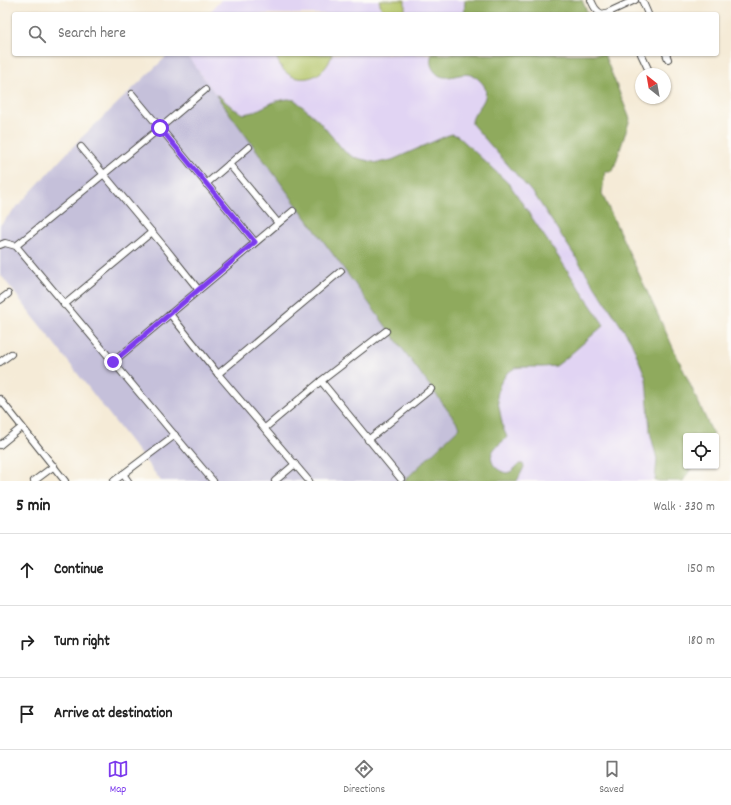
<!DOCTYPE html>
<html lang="en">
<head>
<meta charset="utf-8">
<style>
  body { margin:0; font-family:Dekko,sans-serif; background:#f2f2f2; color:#222 }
  .controls { position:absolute; right:12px; bottom:12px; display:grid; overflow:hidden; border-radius:4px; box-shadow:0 1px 3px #0004 }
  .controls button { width:36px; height:36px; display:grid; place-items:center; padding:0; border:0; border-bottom:1px solid #e0e0e0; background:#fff; color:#222; font:20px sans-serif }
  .compass { position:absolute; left:635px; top:68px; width:36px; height:36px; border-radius:50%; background:#fff; box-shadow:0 1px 3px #0004; rotate:329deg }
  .stop { position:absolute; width:12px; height:12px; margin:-9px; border:3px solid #7c3aed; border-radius:50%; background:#fff }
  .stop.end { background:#7c3aed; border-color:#fff; box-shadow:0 1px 4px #0008 }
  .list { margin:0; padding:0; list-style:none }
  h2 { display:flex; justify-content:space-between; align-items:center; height:52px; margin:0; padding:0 16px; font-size:17px }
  h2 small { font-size:13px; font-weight:400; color:#767676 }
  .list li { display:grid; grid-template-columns:26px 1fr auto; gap:12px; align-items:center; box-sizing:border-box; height:72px; padding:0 16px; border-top:1px solid #e0e0e0 }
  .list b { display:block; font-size:15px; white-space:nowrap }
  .list em { font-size:13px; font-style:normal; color:#767676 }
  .icon { flex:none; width:22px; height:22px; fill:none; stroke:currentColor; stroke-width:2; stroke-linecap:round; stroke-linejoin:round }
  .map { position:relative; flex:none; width:731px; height:481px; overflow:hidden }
  .search { position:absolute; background:#fff; box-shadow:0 1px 3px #0004; left:12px; right:12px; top:12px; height:44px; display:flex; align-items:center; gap:10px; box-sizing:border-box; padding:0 14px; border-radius:4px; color:#767676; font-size:15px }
  .sheet { height:268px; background:#fff }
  nav { display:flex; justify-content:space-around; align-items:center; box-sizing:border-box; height:56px; border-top:1px solid #e0e0e0; background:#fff; font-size:11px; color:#767676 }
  nav a { display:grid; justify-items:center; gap:2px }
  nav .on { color:#7c3aed }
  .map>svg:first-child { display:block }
  .built { fill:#e1d4f3 }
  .industrial { fill:#c5c0da }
  .green { fill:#b4c569; stroke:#70784a }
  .forest { fill:#8faa5d; stroke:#5d6a44 }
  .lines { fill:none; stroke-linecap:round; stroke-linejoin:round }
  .minor-casing { stroke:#494845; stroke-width:8 }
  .minor { stroke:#fff; stroke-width:6 }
  .route { stroke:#7c3aed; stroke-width:5 }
</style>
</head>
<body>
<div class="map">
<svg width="731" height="481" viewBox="0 0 731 481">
  <rect width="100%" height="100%" fill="#fdfcf7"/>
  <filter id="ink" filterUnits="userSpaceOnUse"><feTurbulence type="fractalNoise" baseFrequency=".025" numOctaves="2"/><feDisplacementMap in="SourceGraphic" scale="8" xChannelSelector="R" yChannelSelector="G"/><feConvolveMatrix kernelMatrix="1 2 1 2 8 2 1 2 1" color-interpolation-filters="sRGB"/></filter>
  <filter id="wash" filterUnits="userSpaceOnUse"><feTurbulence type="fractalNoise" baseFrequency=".012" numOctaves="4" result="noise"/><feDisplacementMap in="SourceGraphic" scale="16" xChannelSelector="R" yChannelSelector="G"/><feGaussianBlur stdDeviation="0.9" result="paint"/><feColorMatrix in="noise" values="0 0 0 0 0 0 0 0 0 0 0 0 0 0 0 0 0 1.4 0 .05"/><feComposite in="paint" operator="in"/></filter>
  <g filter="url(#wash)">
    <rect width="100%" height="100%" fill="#f5ebd7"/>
    <g class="built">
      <path d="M221,0H582L588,14H208Z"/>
      <path d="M186,54H604L630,119L613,171H605L602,194L617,226L686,436V466L682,481H404L460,427Z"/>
    </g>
    <path class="industrial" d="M169,54H186L460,427L404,481H161L0,274V225L79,140Z"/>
    <g class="green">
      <path d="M379,0H405V10L403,14H383Z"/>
      <path d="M276,54H332C324,86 282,87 276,54Z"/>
    </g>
    <g class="forest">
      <path d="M465,0H582L588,14H464Z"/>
      <path d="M432,54H604L630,119L613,171H605L602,194L713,434L712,436H686V466H693L683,481H655L657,459L650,432L646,378L631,341L536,197L472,124C471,111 489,104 485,88C484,84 480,81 477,78C463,66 444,88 433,69C430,64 430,59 432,54Z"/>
      <path d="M216,95L219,96L234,109L244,114L253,112L276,101L288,99L295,100L318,120L345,152L353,157L377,163L392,160L446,136L452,134L458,136L510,185L604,325L564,360L556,366L543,367H522L515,368L507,373L500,384L497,396L503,428L507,437C504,441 499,444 495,448C486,459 495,471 507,473L512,471L519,464H523L524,467L517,481H404L460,427Z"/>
    </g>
  </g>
  <g filter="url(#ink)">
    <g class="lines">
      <g class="minor-casing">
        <g id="minor">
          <path d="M591,0C594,7 596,11 602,14"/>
          <path d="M642,0L648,14"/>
          <path d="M602,14L609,12L635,0"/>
          <path d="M641,54L650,73"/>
          <path d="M666,54L668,59"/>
          <path d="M132,94L255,242"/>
          <path d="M81,147L166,249L198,289"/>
          <path d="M229,164L278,223"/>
          <path d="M206,184L249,147"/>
          <path d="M0,245L5,243L16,246L213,481"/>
          <path d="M16,246L160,128L205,90"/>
          <path d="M0,300L8,294"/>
          <path d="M64,305L152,232"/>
          <path d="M170,314L218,374L309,481"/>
          <path d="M0,362L11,354"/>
          <path d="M113,362L293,211"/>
          <path d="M218,374L341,271"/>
          <path d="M321,381L401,479"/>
          <path d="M0,399L65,481"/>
          <path d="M265,428L321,381L386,331"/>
          <path d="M368,440L431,389"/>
          <path d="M0,445L22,427"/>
          <path d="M123,474L128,481"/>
          <path d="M34,481L54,466"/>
          <path d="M114,481L175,435"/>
          <path d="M275,481L295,464"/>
        </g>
      </g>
      <use href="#minor" class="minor"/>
    </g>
  </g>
  <g class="lines" filter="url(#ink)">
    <path class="route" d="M113,362L255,242L160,128"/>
  </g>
</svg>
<div class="controls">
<button><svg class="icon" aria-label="locate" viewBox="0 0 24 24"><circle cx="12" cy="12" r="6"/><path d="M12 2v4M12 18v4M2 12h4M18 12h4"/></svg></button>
</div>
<svg class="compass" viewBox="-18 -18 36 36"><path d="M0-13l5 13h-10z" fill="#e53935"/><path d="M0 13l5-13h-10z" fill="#767676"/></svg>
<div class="stop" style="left:160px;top:128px"></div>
<div class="stop end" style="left:113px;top:362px"></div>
<div class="search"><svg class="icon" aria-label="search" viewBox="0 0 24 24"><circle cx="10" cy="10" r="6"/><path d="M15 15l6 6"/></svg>Search here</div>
</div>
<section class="sheet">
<h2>5 min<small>Walk · 330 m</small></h2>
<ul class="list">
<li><svg class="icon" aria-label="ahead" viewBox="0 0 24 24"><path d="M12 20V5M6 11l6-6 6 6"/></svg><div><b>Continue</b></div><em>150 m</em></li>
<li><svg class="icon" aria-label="right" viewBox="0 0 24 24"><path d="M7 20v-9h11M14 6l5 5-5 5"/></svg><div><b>Turn right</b></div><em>180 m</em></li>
<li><svg class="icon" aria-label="arrive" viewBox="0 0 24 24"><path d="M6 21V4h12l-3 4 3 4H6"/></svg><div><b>Arrive at destination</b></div></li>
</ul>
</section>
<nav>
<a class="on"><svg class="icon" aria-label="map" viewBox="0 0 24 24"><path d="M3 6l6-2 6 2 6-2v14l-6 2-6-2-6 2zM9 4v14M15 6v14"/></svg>Map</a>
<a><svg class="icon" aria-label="directions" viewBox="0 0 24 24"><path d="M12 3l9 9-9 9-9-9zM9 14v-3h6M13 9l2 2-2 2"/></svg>Directions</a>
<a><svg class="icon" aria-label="saved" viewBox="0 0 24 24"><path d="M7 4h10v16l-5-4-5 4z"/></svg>Saved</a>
</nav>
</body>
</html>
